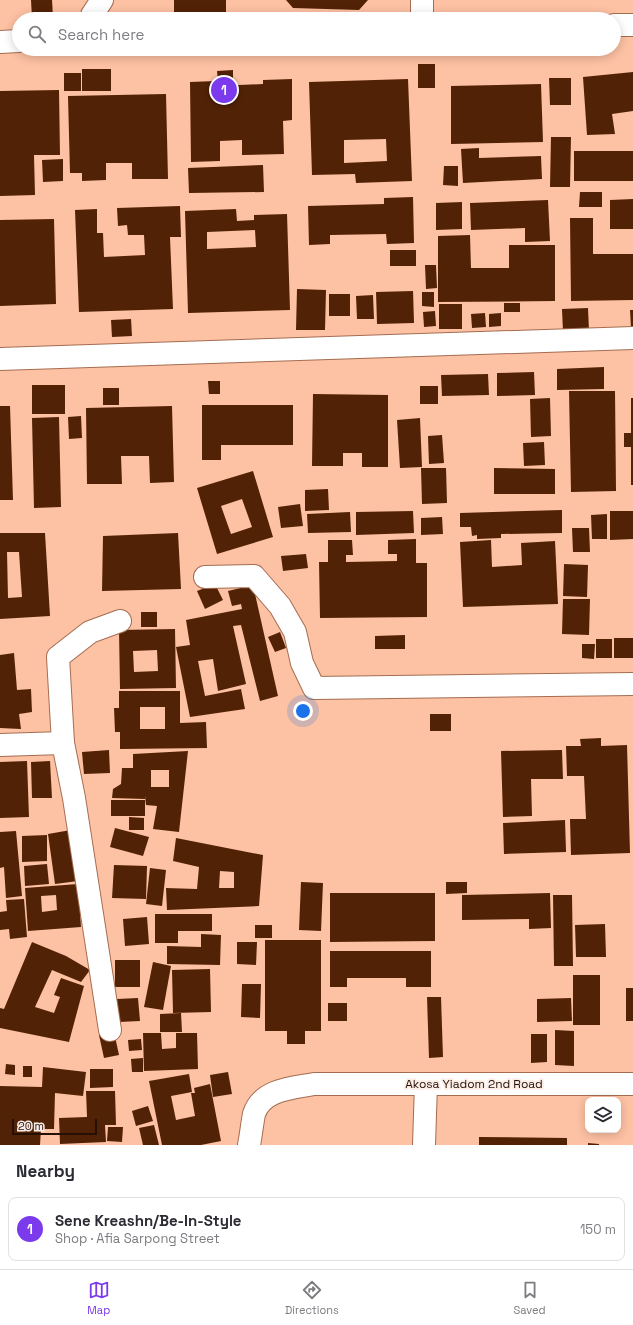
<!DOCTYPE html>
<html lang="en">
<head>
<meta charset="utf-8">
<style>
  body { margin:0; font-family:"Space Grotesk",sans-serif; background:#f2f2f3; color:#2b2b33 }
  .controls { position:absolute; right:12px; bottom:12px; display:grid; overflow:hidden; border-radius:8px; box-shadow:0 2px 10px #0003 }
  .controls button { width:36px; height:36px; display:grid; place-items:center; padding:0; border:0; border-bottom:1px solid #e1e1e2; background:#fff; color:#2b2b33; font:20px sans-serif }
  .scale { position:absolute; left:12px; bottom:10px; width:85px; box-sizing:border-box; padding-left:4px; border:2px solid #261006; border-top:0; font-size:11px; line-height:14px; white-space:nowrap; color:#261006; -webkit-text-stroke:3px #fbeee8; paint-order:stroke }
  .you { position:absolute; left:303px; top:711px; width:14px; height:14px; margin:-10px; border:3px solid #fff; border-radius:50%; background:#1a73e8; box-shadow:0 0 0 6px #1a73e833 }
  .badge { display:grid; place-items:center; width:26px; height:26px; border-radius:50%; background:#7c3aed; color:#fff; font-size:13px; font-weight:700 }
  .pin { position:absolute; translate:-50% -50%; border:2px solid #fff; box-shadow:0 1px 4px #0006 }
  .list { margin:0; padding:0; list-style:none }
  h2 { display:flex; justify-content:space-between; align-items:center; height:52px; margin:0; padding:0 16px; font-size:17px }
  h2 small { font-size:13px; font-weight:400; color:#7c7c81 }
  .list li { display:grid; grid-template-columns:26px 1fr auto; gap:12px; align-items:center; box-sizing:border-box; height:64px; margin:0 8px 8px; padding:0 8px; border:1px solid #e1e1e2; border-radius:8px }
  .list b { display:block; font-size:15px; white-space:nowrap }
  .list p { margin:0; font-size:13px; white-space:nowrap; color:#7c7c81 }
  .list em { font-size:13px; font-style:normal; color:#7c7c81 }
  .icon { flex:none; width:22px; height:22px; fill:none; stroke:currentColor; stroke-width:2; stroke-linecap:round; stroke-linejoin:round }
  .map { position:relative; flex:none; width:633px; height:1145px; overflow:hidden }
  .search { position:absolute; background:#fff; box-shadow:0 2px 10px #0003; left:12px; right:12px; top:12px; height:44px; display:flex; align-items:center; gap:10px; box-sizing:border-box; padding:0 14px; border-radius:22px; color:#7c7c81; font-size:15px }
  .sheet { height:124px; background:#fff }
  nav { display:flex; justify-content:space-around; align-items:center; box-sizing:border-box; height:56px; border-top:1px solid #e1e1e2; background:#fff; font-size:11px; color:#7c7c81 }
  nav a { display:grid; justify-items:center; gap:2px }
  nav .on { color:#7c3aed }
  .map>svg:first-child { display:block }
  .building { fill:#522206; fill-rule:evenodd }
  .lines { fill:none; stroke-linecap:round; stroke-linejoin:round }
  .minor-casing { stroke:#a46d52; stroke-width:24 }
  .minor { stroke:#fff; stroke-width:22 }
  .labels { text-anchor:middle; stroke-width:4; stroke-linejoin:round; paint-order:stroke }
  .street-label { font-size:12px; fill:#261006; stroke:#fbeee8 }
</style>
</head>
<body>
<div class="map">
<svg width="633" height="1145" viewBox="0 0 633 1145">
  <rect width="100%" height="100%" fill="#fdc1a3"/>
  <g class="building">
    <path d="M31,0H52L53,17L32,18Z"/>
    <rect x="174" y="0" width="52" height="16"/>
    <path d="M286,0H368L359,10L293,8Z"/>
    <rect x="418" y="64" width="17" height="24"/>
    <rect x="82" y="69" width="29" height="22"/>
    <path d="M233,70V80L218,81L217,71Z"/>
    <path d="M633,72V111L612,114L615,134L587,135L583,77Z"/>
    <rect x="64" y="73" width="17" height="18"/>
    <path d="M549,78H571V105H550Z"/>
    <path d="M292,79V120L283,121L284,154L242,155V140L220,141V161L191,162L190,82L216,81L217,86L263,84V80Z"/>
    <path d="M408,79L412,181L356,183L355,174L312,175L309,82ZM386,139L387,161L344,163V140Z"/>
    <path d="M541,84L543,142L451,144V86Z"/>
    <path d="M59,90L60,155H34L35,195L0,196V91Z"/>
    <path d="M166,94L168,179H132V163H106V180L82,181V173H70L68,96Z"/>
    <path d="M551,137H571L570,187H550Z"/>
    <path d="M479,148V158L541,156L542,179L463,183L461,149Z"/>
    <rect x="574" y="151" width="59" height="30"/>
    <path d="M63,159V181L43,182L42,160Z"/>
    <path d="M263,165L264,192L189,193L188,168Z"/>
    <path d="M444,166H458V186L443,185Z"/>
    <path d="M580,192H602V207H579Z"/>
    <path d="M413,197L414,243L387,244L386,234L330,235V244L309,245L308,206L384,204V198Z"/>
    <path d="M633,199V229H610V200Z"/>
    <path d="M548,200L550,241L525,242V228L471,230L470,203Z"/>
    <path d="M462,202V229L436,230V203Z"/>
    <path d="M180,206L181,237H170L173,309L79,312L75,210L97,209V233H103L104,257L145,255L144,235H128L127,225L118,226L117,208Z"/>
    <path d="M236,209L237,221L254,220V215L287,214L290,310L188,313L185,211ZM255,230L256,247L207,249V232Z"/>
    <path d="M570,218H593V254H633V300L571,301Z"/>
    <path d="M54,219L56,304L0,306V220Z"/>
    <path d="M470,235L471,268H509V245H555V301L438,302V236Z"/>
    <rect x="390" y="250" width="26" height="16"/>
    <path d="M425,265H436L437,288L426,289Z"/>
    <path d="M297,289L326,290L325,330H296Z"/>
    <path d="M413,291L414,323L377,324L376,292Z"/>
    <path d="M422,292H434V307L422,306Z"/>
    <rect x="329" y="294" width="21" height="22"/>
    <path d="M373,295L374,319H357L356,296Z"/>
    <rect x="504" y="303" width="16" height="9"/>
    <rect x="439" y="304" width="23" height="25"/>
    <path d="M588,308L589,331L563,332L562,309Z"/>
    <path d="M630,310H633V328H631Z"/>
    <path d="M435,311L436,326L424,327L423,312Z"/>
    <path d="M485,313L486,327L472,328L471,314Z"/>
    <path d="M501,313V326L489,327V314Z"/>
    <path d="M131,319L132,336L112,337L111,320Z"/>
    <path d="M604,367V389L557,390V369Z"/>
    <path d="M534,372L535,395L497,396V373Z"/>
    <path d="M488,374L489,395L442,396L441,375Z"/>
    <path d="M208,381H220V394H209Z"/>
    <rect x="32" y="385" width="33" height="29"/>
    <rect x="420" y="386" width="18" height="18"/>
    <rect x="103" y="388" width="16" height="17"/>
    <path d="M569,391H615L616,491L571,492Z"/>
    <path d="M313,394L388,395V467H362V453H343V466H312Z"/>
    <path d="M550,398L551,436L531,437L530,399Z"/>
    <path d="M631,398H633V485H631V447H624V433H631Z"/>
    <path d="M202,405H293V445H221V460H202Z"/>
    <path d="M0,406H10L13,500H0Z"/>
    <path d="M172,406L174,482L150,483L149,456H121L122,484H87L86,408Z"/>
    <path d="M81,416L82,438L69,439L68,417Z"/>
    <path d="M59,417L61,507L34,508L32,418Z"/>
    <path d="M420,418L422,467L400,468L397,420Z"/>
    <path d="M442,435L444,463L429,464L428,436Z"/>
    <path d="M544,442L545,465L524,466L523,443Z"/>
    <path d="M421,468H446L447,503L422,504Z"/>
    <path d="M494,468L555,469V494H494Z"/>
    <path d="M253,471L273,537L217,554L197,488ZM242,499L252,527L231,534L221,506Z"/>
    <path d="M328,489L329,510L305,511V490Z"/>
    <path d="M300,504L303,526L281,528L278,507Z"/>
    <path d="M562,510V533L501,534V538L477,539V535L472,536L471,527H460V513Z"/>
    <path d="M413,511L414,533L356,535V512Z"/>
    <path d="M610,511H633V539L610,540Z"/>
    <path d="M350,512L351,532L308,533L307,514Z"/>
    <path d="M607,514V539H592L591,515Z"/>
    <path d="M442,517L443,534L421,535V518Z"/>
    <path d="M572,528H589L590,552H573Z"/>
    <path d="M0,533H45L50,616L0,619ZM7,552H19L22,597L8,598Z"/>
    <path d="M178,533L181,589L102,591L103,536Z"/>
    <path d="M416,539V563H427V617L320,618L319,562H328V540H352L353,555H346V562L397,561V554H388V540Z"/>
    <path d="M491,540L492,567L522,565L521,543L555,541L558,604L463,607L460,542Z"/>
    <path d="M306,554L308,568L283,571L281,556Z"/>
    <path d="M564,564L588,565L587,597L563,596Z"/>
    <path d="M215,584L223,600L205,609L197,591Z"/>
    <path d="M253,585L278,696L260,701L241,625L233,626L246,684L218,691L213,659L198,661L205,696L241,689L245,709L190,717L176,647L190,645L186,620L242,609L241,604L232,606L228,591Z"/>
    <path d="M563,599H590L589,635L562,634Z"/>
    <rect x="141" y="612" width="16" height="15"/>
    <path d="M175,629L176,688L120,689L119,630ZM157,650L158,671L134,672L133,651Z"/>
    <path d="M280,632L286,648L275,652L268,637Z"/>
    <path d="M405,635V649H375V636Z"/>
    <rect x="614" y="638" width="19" height="20"/>
    <rect x="596" y="639" width="16" height="19"/>
    <path d="M582,644H595L594,659L582,658Z"/>
    <path d="M14,653L17,690L31,689L32,712L19,714L21,729L0,728V655Z"/>
    <path d="M119,691H180V723L206,722L207,748L120,749V732H115L114,708H119ZM140,707H165V729H140Z"/>
    <rect x="430" y="714" width="21" height="17"/>
    <path d="M601,738V746L627,745L630,853L571,855L570,819H586L584,776H567L566,746H581L580,739Z"/>
    <path d="M109,750L110,773L84,774L82,752Z"/>
    <path d="M562,750L563,779H531L532,816L503,817L501,751Z"/>
    <path d="M188,751L179,832L153,829L157,806L146,805L145,796V799L112,798L113,789L121,784L122,768H133V754ZM151,770H169V787H151Z"/>
    <path d="M27,761L29,817L0,818V762Z"/>
    <path d="M50,761L52,798H32L31,762Z"/>
    <rect x="111" y="800" width="34" height="16"/>
    <path d="M129,817L144,818V830H129Z"/>
    <path d="M565,820L566,852L504,854L503,823Z"/>
    <path d="M115,828L149,837L143,856L110,847Z"/>
    <path d="M71,830L78,881L55,884L48,834Z"/>
    <path d="M16,831L22,896L6,898L4,867L0,868V832Z"/>
    <path d="M47,835V861L22,862V836Z"/>
    <path d="M176,838L263,855L259,906L167,910L166,888L197,889L199,867L173,861ZM220,871L234,872V888H219Z"/>
    <path d="M47,864L49,884L25,886L24,866Z"/>
    <path d="M114,865L147,866L146,899L112,898Z"/>
    <path d="M150,868L166,870L162,906L146,904Z"/>
    <path d="M301,882L323,883L321,931L299,930Z"/>
    <path d="M446,882H467V893L446,894Z"/>
    <path d="M78,884L81,927L28,931L25,888ZM56,895L57,910L42,912L41,896Z"/>
    <path d="M330,893H435V941L330,942Z"/>
    <path d="M550,893L551,928L529,929V919L462,920V895Z"/>
    <path d="M553,895H572L573,966H554Z"/>
    <path d="M24,899L27,937L10,939L9,929L0,930V912L7,911L6,900Z"/>
    <path d="M155,914H212V931H178V943H155Z"/>
    <path d="M147,917L149,944L125,946L123,919Z"/>
    <path d="M605,924L606,957H576L575,925Z"/>
    <rect x="255" y="925" width="17" height="13"/>
    <path d="M201,934L221,935L220,965L167,964V946L201,947Z"/>
    <path d="M265,940H321V1031H305V1044H287V1031H265Z"/>
    <path d="M32,942L66,956L90,970L81,982L52,970L35,1007L54,1013L60,997L54,995L61,978L84,986L69,1042L0,1028V1008L4,1009Z"/>
    <path d="M237,942H257L256,965L237,964Z"/>
    <path d="M330,951H431V987H406V978H347V987H330Z"/>
    <rect x="115" y="960" width="25" height="27"/>
    <path d="M153,962L171,966L163,1010L144,1007Z"/>
    <path d="M210,969L211,1012L173,1013L172,970Z"/>
    <rect x="573" y="975" width="27" height="50"/>
    <path d="M242,984H261L260,1018L241,1017Z"/>
    <rect x="626" y="988" width="7" height="33"/>
    <path d="M427,997H441L443,1057L429,1058Z"/>
    <path d="M138,998L140,1021L119,1022L117,999Z"/>
    <path d="M571,998L572,1021L537,1022V999Z"/>
    <rect x="328" y="1003" width="19" height="18"/>
    <path d="M181,1013L182,1032H160V1014Z"/>
    <path d="M555,1030L574,1031V1066L555,1065Z"/>
    <path d="M114,1032L119,1055L104,1058L99,1035Z"/>
    <path d="M143,1033H161L162,1049L176,1048V1033H197L198,1069L144,1071Z"/>
    <path d="M531,1034H547V1062L531,1063Z"/>
    <path d="M141,1039L142,1050L129,1051L128,1040Z"/>
    <path d="M143,1058V1072H132L131,1059Z"/>
    <path d="M6,1064L15,1065V1075L5,1074Z"/>
    <rect x="23" y="1066" width="9" height="11"/>
    <path d="M43,1067L86,1072L83,1096L55,1093L54,1129H41L40,1145H0V1086L42,1087Z"/>
    <path d="M90,1069H113V1087L90,1088Z"/>
    <path d="M228,1072L232,1094L213,1097L210,1075Z"/>
    <path d="M189,1074L192,1092L171,1096L176,1120L195,1116L191,1093H195L194,1088L210,1084L221,1141L201,1145H162L149,1081Z"/>
    <path d="M86,1091H115L116,1125H105L106,1142L60,1144L59,1118L87,1117Z"/>
    <path d="M148,1106L153,1121L136,1126L132,1111Z"/>
    <path d="M154,1125L159,1145H143L139,1128Z"/>
    <path d="M108,1127H123L122,1142L107,1141Z"/>
    <path d="M479,1137L567,1138V1145H479Z"/>
    <path d="M588,1143L599,1144V1145H588Z"/>
  </g>
  <g class="lines">
    <g class="minor-casing">
      <g id="minor">
        <path d="M91,19L92,15L102,0"/>
        <path d="M422,19V0"/>
        <path d="M614,25H633"/>
        <path d="M0,42L19,41"/>
        <path d="M0,359L633,338"/>
        <path d="M205,577L254,576L280,606L295,632L302,663L314,688L633,684"/>
        <path d="M0,745L63,743"/>
        <path d="M110,1030L74,798L63,743L58,657L90,632L120,621"/>
        <path d="M249,1145C251,1135 252,1124 254,1114C262,1089 293,1088 314,1084H633"/>
        <path d="M424,1145L426,1084"/>
      </g>
    </g>
    <use href="#minor" class="minor"/>
  </g>
  <g class="labels">
    <g class="street-label">
      <text x="474" y="1088">Akosa Yiadom 2nd Road</text>
    </g>
  </g>
</svg>
<div class="controls">
<button><svg class="icon" aria-label="layers" viewBox="0 0 24 24"><path d="M12 4l9 5-9 5-9-5zM3 14l9 5 9-5"/></svg></button>
</div>
<div class="scale">20 m</div>
<div class="you"></div>
<div class="pin badge" style="left:224px;top:90px">1</div>
<div class="search"><svg class="icon" aria-label="search" viewBox="0 0 24 24"><circle cx="10" cy="10" r="6"/><path d="M15 15l6 6"/></svg>Search here</div>
</div>
<section class="sheet">
<h2>Nearby<small></small></h2>
<ul class="list">
<li><span class="badge">1</span><div><b>Sene Kreashn/Be-In-Style</b><p>Shop · Afia Sarpong Street</p></div><em>150 m</em></li>
</ul>
</section>
<nav>
<a class="on"><svg class="icon" aria-label="map" viewBox="0 0 24 24"><path d="M3 6l6-2 6 2 6-2v14l-6 2-6-2-6 2zM9 4v14M15 6v14"/></svg>Map</a>
<a><svg class="icon" aria-label="directions" viewBox="0 0 24 24"><path d="M12 3l9 9-9 9-9-9zM9 14v-3h6M13 9l2 2-2 2"/></svg>Directions</a>
<a><svg class="icon" aria-label="saved" viewBox="0 0 24 24"><path d="M7 4h10v16l-5-4-5 4z"/></svg>Saved</a>
</nav>
</body>
</html>
